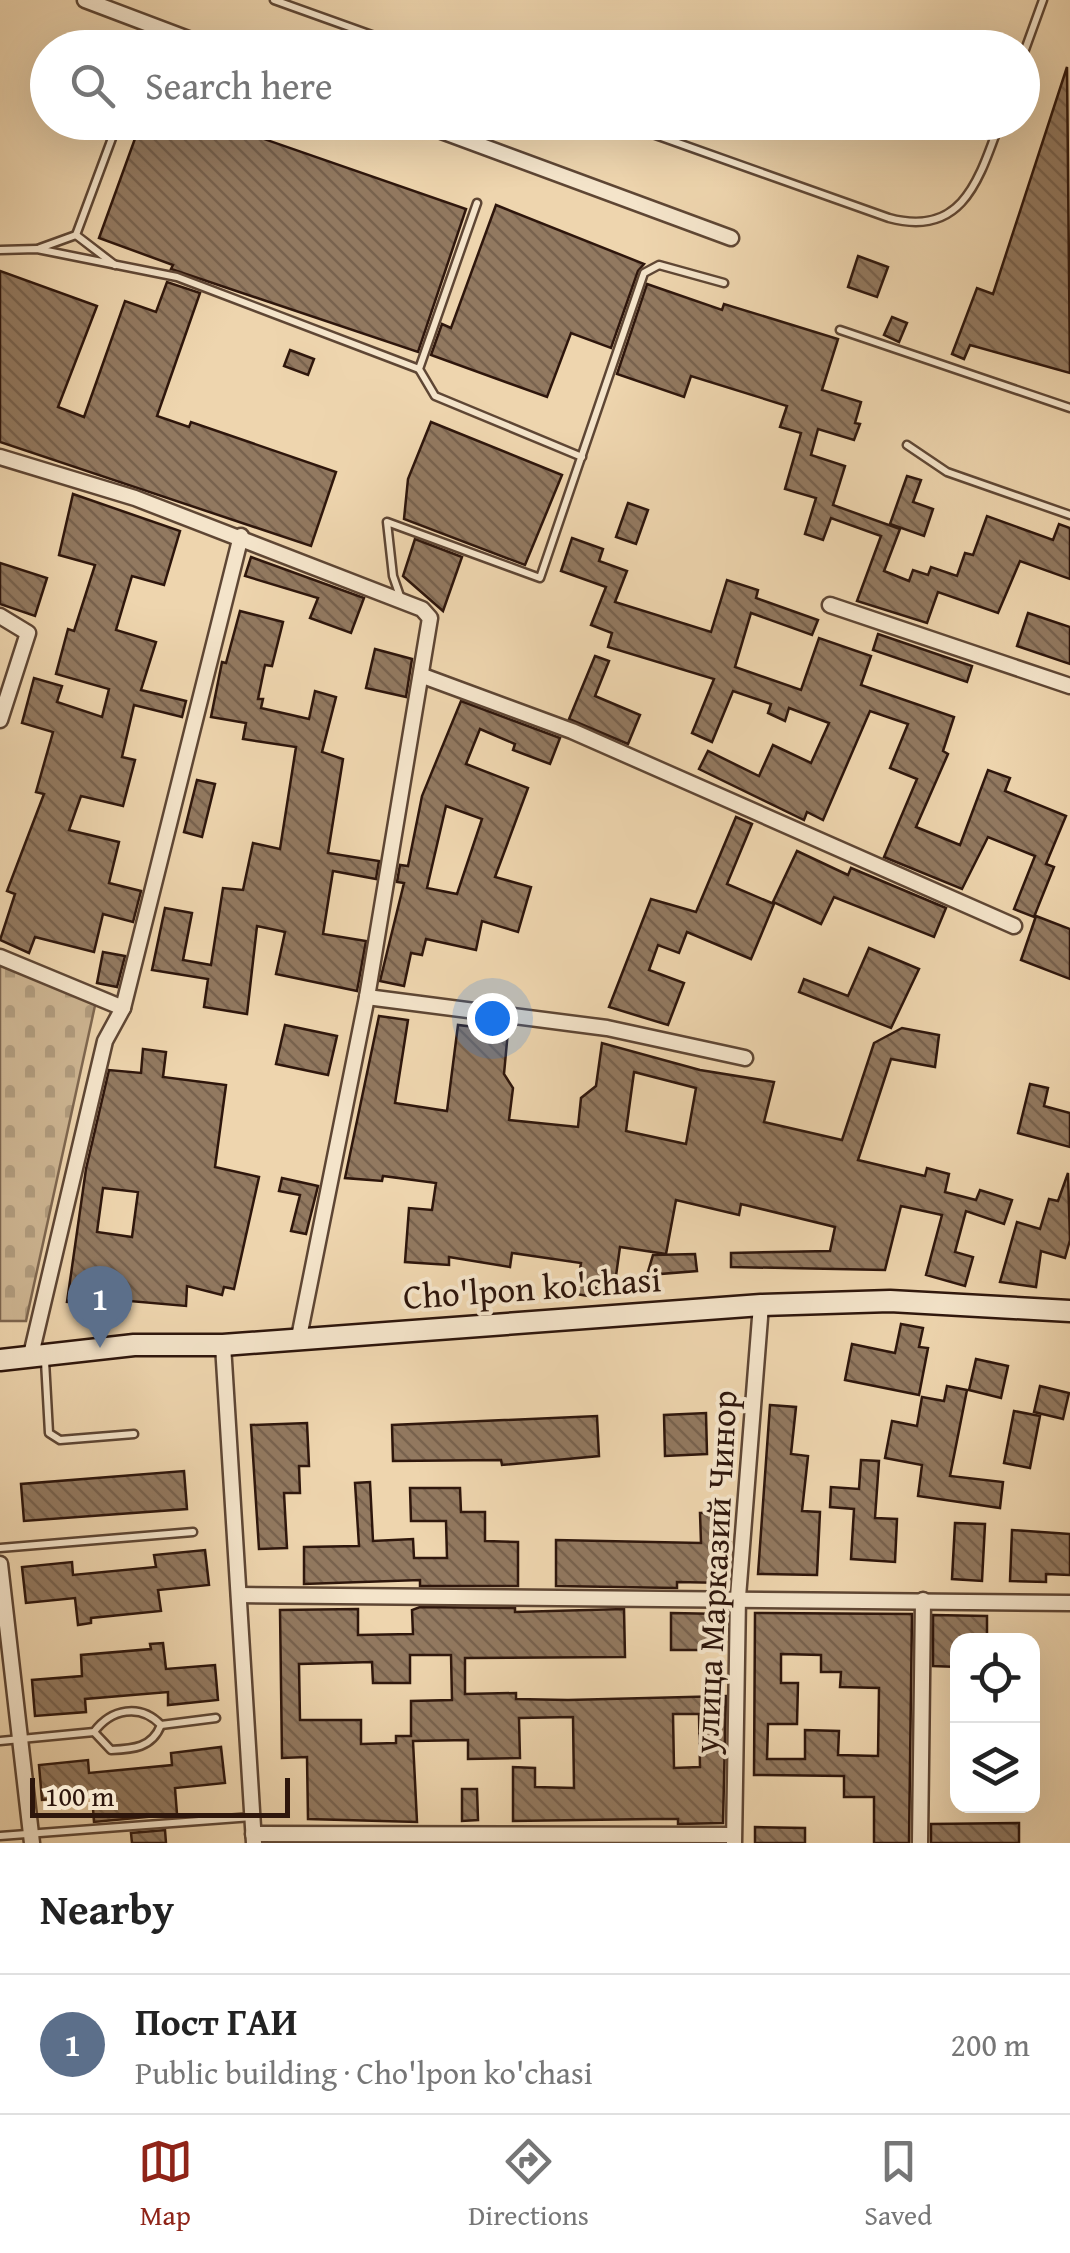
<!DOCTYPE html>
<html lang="en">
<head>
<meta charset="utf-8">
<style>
  body { margin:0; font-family:"Gentium Book Plus",serif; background:#f2f2f2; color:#222 }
  .controls { position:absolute; right:30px; bottom:30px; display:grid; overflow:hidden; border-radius:20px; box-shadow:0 10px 40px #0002 }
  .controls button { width:90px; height:90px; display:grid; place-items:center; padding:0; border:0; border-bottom:2px solid #e0e0e0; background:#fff; color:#222; font:50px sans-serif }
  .scale { position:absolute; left:30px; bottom:25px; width:260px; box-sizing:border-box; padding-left:10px; border:5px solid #2e160c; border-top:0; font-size:28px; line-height:35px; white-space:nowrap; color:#2e160c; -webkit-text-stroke:8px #f4e4ca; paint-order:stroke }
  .you { position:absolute; left:492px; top:1018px; width:35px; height:35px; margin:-25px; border:8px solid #fff; border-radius:50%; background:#1a73e8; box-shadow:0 0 0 15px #1a73e833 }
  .badge { display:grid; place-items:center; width:65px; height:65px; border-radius:50%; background:#8f2418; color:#fff; font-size:32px; font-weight:700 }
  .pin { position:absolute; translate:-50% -82px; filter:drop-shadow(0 2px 5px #0008) }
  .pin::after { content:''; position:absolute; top:52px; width:35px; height:30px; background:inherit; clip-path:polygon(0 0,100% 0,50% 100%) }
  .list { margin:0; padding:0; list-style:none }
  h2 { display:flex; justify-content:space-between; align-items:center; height:130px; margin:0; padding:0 40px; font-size:42px }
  h2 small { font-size:32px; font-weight:400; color:#767676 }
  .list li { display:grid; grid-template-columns:65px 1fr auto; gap:30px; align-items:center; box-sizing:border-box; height:140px; padding:0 40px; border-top:2px solid #e0e0e0 }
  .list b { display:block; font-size:38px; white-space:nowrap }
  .list p { margin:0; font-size:32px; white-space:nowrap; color:#767676 }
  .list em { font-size:32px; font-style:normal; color:#767676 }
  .icon { flex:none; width:55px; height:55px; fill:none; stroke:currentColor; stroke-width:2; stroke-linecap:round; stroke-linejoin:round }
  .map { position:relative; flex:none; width:1070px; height:1843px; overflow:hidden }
  .search { position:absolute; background:#fff; box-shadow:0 10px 40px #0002; left:30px; right:30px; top:30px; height:110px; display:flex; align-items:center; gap:25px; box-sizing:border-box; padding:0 35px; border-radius:55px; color:#767676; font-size:38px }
  .sheet { height:270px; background:#fff }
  nav { display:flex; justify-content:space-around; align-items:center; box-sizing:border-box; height:140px; border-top:2px solid #e0e0e0; background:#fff; font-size:28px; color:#767676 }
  nav a { display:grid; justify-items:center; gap:5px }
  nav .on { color:#8f2418 }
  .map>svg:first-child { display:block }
  .cemetery { fill:url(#cemetery-stones); stroke:#7e664f; stroke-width:2.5 }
  .building { fill:url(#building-back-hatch); stroke:#2e160c; stroke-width:2.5; fill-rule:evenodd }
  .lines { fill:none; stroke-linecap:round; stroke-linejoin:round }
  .lane-casing { stroke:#5e4634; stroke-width:11 }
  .street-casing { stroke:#5e4634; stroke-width:19 }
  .secondary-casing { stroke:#2e160c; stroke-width:25 }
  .lane { stroke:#f4e4ca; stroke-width:6 }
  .street { stroke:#f4e4ca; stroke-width:14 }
  .secondary { stroke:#f4e4ca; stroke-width:20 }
  .labels { text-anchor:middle; stroke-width:8; stroke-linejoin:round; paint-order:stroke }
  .street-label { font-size:35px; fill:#2e160c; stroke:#f4e4ca }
</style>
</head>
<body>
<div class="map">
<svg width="1070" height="1843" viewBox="0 0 1070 1843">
  <defs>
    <pattern id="cemetery-stones" width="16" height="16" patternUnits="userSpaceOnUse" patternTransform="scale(2.5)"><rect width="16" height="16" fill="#cdb592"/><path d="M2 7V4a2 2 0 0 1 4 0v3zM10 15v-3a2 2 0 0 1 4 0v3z" fill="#b09b7d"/></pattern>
    <pattern id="building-back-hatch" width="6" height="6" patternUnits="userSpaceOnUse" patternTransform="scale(2.5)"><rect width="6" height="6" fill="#927960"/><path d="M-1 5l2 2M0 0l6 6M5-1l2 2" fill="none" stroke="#78624e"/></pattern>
  </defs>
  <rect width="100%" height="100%" fill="#eed5ae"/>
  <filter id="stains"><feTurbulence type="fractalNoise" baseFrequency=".002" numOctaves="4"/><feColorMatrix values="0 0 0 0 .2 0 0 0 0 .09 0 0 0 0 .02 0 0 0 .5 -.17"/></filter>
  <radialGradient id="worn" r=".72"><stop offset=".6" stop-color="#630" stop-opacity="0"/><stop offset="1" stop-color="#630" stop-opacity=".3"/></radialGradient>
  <path class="cemetery" d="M0,960L96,1001L26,1321H0Z"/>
  <g class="building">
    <path d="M1067,67L1070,373L970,345L964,359L952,354L977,288L993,294Z"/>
    <path d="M141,122H244L241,131L466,209L418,352L171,269L173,265L99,238Z"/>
    <path d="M496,205L644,264L638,271L611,348L571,333L547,397L431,355L442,324L451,328Z"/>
    <path d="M858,256L888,267L877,297L848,287Z"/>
    <path d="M0,271L97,306L58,407L84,417L125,301L156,312L167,282L200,293L157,416L189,427L191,422L336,472L311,546L0,442Z"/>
    <path d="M647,284L722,310L724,304L838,339L822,390L861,402L855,423L860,424L854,440L818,429L811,455L845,466L833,505L900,529L884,571L909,581L913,570L928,575L931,567L957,576L965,553L973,555L987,516L1053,540L1059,524L1070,528V579L1020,561L998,613L938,592L927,623L857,601L881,536L831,518L823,540L805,534L816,498L785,489L801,433L780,427L787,406L691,376L684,397L617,374Z"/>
    <path d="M892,317L907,323L899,342L884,335Z"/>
    <path d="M290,350L314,359L308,375L284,366Z"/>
    <path d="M431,422L562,475L525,565L404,519L408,479Z"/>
    <path d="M907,476L921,480L913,502L933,509L924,536L890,524Z"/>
    <path d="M73,494L180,531L164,585L132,576L116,630L156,642L141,690L186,701L182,717L134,705L122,757L135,760L123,806L81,796L69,830L119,842L109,883L141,891L133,922L103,914L94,952L35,937L29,953L0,940L15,894L7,891L44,794L36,792L53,732L22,723L34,678L62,686L57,702L102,717L109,689L56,674L68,629L74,631L95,565L59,555Z"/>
    <path d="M628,503L648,510L636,544L616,537Z"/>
    <path d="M572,538L603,549L599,561L627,571L615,602L711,632L727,580L758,590L756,598L818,620L812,635L751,613L735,667L801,690L819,638L871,656L861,685L954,717L943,751L948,754L916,827L960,845L988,770L1010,778L1005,791L1066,816L1046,864L1054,867L1034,917L1014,909L1035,856L988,837L962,889L884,857L917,779L890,768L908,724L870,711L823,820L807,812L804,820L699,769L708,751L759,776L773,745L811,763L829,723L789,708L785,721L768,713L771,704L733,691L712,742L692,733L714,679L608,647L612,633L591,625L606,587L561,571Z"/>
    <path d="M415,539L462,557L443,611L403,576Z"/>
    <path d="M251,557L364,598L351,633L310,618L318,598L245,576Z"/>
    <path d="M0,563L47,578L35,616L0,604Z"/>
    <path d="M240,611L283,622L272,666L265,665L258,699H263L261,708L309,719L315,691L336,697L322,752L343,759L328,853L379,861L376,879L333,871L323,934L366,941L357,991L276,974L285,932L257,926L247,1014L204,1007L208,979L152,970L165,908L192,913L183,960L211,965L223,888L243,890L253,843L280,849L296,747L243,739L246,723L211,717L222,662L226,663Z"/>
    <path d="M1028,613L1070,627V664L1017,646Z"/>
    <path d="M878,634L972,666L967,682L873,650Z"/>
    <path d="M375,649L412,659L406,697L366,688Z"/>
    <path d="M595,656L609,661L595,696L640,715L628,744L569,719Z"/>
    <path d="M461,701L560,738L550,764L513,750L515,744L480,729L466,764L528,788L495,877L531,887L518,932L482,921L476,950L426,939L422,955L411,953L404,986L380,981L404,883L397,882L400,865L408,866L422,796ZM446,806L482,819L457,894L427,888Z"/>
    <path d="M197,780L215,784L202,837L184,832Z"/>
    <path d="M736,817L752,824L727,884L774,904L751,959L687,932L679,953L658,945L649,970L684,983L668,1025L609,1007L651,899L696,912Z"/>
    <path d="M797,851L848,875L851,868L946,908L934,937L834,897L821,924L773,902Z"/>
    <path d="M1036,916L1070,929V979L1021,960Z"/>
    <path d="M869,948L919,969L891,1028L799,992L804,979L848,996Z"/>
    <path d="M103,952L125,956L117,987L97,983Z"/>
    <path d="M379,1016L408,1020L395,1103L447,1111L458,1025L508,1031L504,1074L513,1088L509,1120L578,1127L581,1098L596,1086L602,1043L700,1070L774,1082L764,1122L842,1140L874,1043L902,1028L939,1035L935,1067L891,1059L858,1160L925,1176L927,1168L949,1174L945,1192L976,1200L980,1190L1012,1200L1004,1224L966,1211L955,1252L973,1257L965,1286L926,1275L942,1215L901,1206L885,1270L731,1267V1253L830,1251L835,1227L741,1204L739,1215L676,1200L666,1254L620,1247L615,1283L598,1280L595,1297L576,1294L581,1263L512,1253L510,1267L449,1257V1265L405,1262L409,1208L432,1210L436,1183L383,1176L382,1181L345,1178ZM634,1072L696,1088L686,1144L626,1131Z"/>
    <path d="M285,1025L337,1036L328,1075L276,1064Z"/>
    <path d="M143,1049L166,1052L163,1077L226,1085L215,1167L259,1177L234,1289L224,1287L222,1295L187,1286L186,1306L130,1301L129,1309L67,1302L86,1169L109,1070L141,1073ZM103,1188L138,1192L132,1237L97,1232Z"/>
    <path d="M1030,1084L1048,1088L1044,1106L1070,1113V1147L1018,1133Z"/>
    <path d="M1068,1173L1070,1240L1065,1258L1041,1251L1036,1287L1000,1282L1017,1222L1040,1229L1049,1199L1058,1201Z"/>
    <path d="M282,1178L318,1186L306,1234L291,1231L300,1195L279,1191Z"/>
    <path d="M695,1254L697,1271L647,1275L653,1255Z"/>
    <path d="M901,1324L923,1328L919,1347L928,1348L919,1395L845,1380L852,1344L895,1353Z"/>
    <path d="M976,1359L1008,1366L1001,1398L969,1390Z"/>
    <path d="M947,1386L967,1390L950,1476L1003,1482L1000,1508L918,1496L922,1465L885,1458L892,1421L917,1426L922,1397L944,1401Z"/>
    <path d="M1040,1386L1069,1393L1063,1419L1034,1412Z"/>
    <path d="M770,1405L796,1407L791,1454L808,1456L802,1511L820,1512L817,1575L758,1574Z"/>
    <path d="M1014,1411L1040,1416L1030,1468L1004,1463Z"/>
    <path d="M706,1413L707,1454L665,1456L664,1415Z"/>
    <path d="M597,1416L599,1456L502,1465L501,1460L393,1461L392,1425Z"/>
    <path d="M307,1423L309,1466H299L300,1493H284L287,1548L259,1549L251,1425Z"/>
    <path d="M861,1460L879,1461L875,1518L897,1519L895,1562L851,1559L854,1509L830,1507L831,1487L859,1489Z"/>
    <path d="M184,1471L187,1509L24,1521L21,1484Z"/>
    <path d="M370,1482L373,1541L413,1539L414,1558H447L446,1521H411L410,1488H460L461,1512H485V1541L518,1542V1586H420V1580L304,1584V1547L359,1546L355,1483Z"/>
    <path d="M732,1512L728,1583L677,1582V1588L556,1586V1540L701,1543L700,1513Z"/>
    <path d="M955,1523L985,1524L982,1581L952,1579Z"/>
    <path d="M1012,1530L1070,1534V1575L1046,1574V1582L1010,1581Z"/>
    <path d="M205,1550L209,1585L158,1590L161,1611L91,1618V1623L78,1625L75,1598L26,1603L22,1567L72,1562L73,1575L156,1567L154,1555Z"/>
    <path d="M420,1607L515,1608V1612L624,1609L625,1657L465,1658V1694L516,1693V1699L568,1700L726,1696L723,1823L678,1824V1819H653L513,1821V1767L535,1768V1787L574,1788L573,1717L519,1718L520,1758L468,1759V1740L413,1741L417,1822L308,1819L307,1757L282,1758L280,1610L358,1609V1635L413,1634L412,1610ZM410,1655H451L452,1700L411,1701V1736H396V1743L361,1744V1720H300L299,1664L372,1662L373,1683H410ZM673,1714H699L700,1767L674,1768Z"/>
    <path d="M671,1613L723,1614V1650H671Z"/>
    <path d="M755,1613L912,1614L909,1843H874V1797H844V1776L754,1775ZM781,1654L821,1655V1672H841L840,1687L879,1688L878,1756L838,1755L839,1731L805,1730V1759H767L768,1724H797L798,1683H781Z"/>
    <path d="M933,1615L987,1616V1640H958V1667L933,1666Z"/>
    <path d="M163,1643L166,1669L215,1665L218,1700L168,1705V1692L85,1699L86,1712L35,1716L32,1680L82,1676L81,1655L151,1649L150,1644Z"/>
    <path d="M221,1747L225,1783L175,1788L177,1814L94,1822L92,1795L42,1800L39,1765L88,1760L89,1773L172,1765L171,1753Z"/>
    <path d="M462,1789H477L478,1820L462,1821Z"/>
    <path d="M1019,1823V1843H931V1824Z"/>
    <path d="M755,1827L805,1828V1843H755Z"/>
    <path d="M165,1830L166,1843H132L131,1833Z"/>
  </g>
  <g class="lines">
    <g class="lane-casing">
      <g id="lane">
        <path d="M274,0L408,48"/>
        <path d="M1022,58L1043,0"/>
        <path d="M619,122L889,218C963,238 979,179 1000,122"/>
        <path d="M477,203L419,369L435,396L582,457"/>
        <path d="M40,248L76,235"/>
        <path d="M0,250L37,249L177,277L419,369"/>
        <path d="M115,265L76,235L118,122"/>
        <path d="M840,330L1070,408"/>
        <path d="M907,445L947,472L1070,515"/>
        <path d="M401,599L393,576L387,522L540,578L644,273L659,265L724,283"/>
        <path d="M45,1361L49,1433L60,1440L134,1434"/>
        <path d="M0,1548L193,1532"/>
        <path d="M94,1732L111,1750C133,1749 152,1748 161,1725"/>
        <path d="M0,1741L94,1732C111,1709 140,1703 161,1725L216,1718"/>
        <path d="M0,1836L252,1817"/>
      </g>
    </g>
    <g class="street-casing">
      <g id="street">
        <path d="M85,0L212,48"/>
        <path d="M417,122L731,238"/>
        <path d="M0,457L135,498L422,609L430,618L367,997L299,1337"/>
        <path d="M830,605L1070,686"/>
        <path d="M0,616L28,633L0,720"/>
        <path d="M423,676L572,731L1014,926"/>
        <path d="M0,957L123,1008"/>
        <path d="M367,997L607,1028L745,1058"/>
        <path d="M223,1345L254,1843"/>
        <path d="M30,1359L105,1041L123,1008L241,536"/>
        <path d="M0,1564L32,1843"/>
        <path d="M239,1595L1070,1603"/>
        <path d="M253,1834L733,1835"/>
        <path d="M734,1843L738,1597L761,1305"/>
        <path d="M920,1843L923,1600"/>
      </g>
    </g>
    <g class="secondary-casing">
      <path id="secondary" d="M0,1360L134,1345H223L761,1305L890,1301L1070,1311"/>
    </g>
    <use href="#lane" class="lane"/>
    <use href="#street" class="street"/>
    <use href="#secondary" class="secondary"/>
  </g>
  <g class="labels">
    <g class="street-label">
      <text transform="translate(532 1288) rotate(-4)" y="12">Cho'lpon ko'chasi</text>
      <text transform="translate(715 1572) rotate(-87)" y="12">улица Марказий Чинор</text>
    </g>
  </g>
  <rect width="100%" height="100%" filter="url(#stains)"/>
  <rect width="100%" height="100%" fill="url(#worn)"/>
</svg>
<div class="controls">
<button><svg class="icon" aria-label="locate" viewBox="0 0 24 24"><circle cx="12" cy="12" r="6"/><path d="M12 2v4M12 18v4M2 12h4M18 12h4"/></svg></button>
<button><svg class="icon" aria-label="layers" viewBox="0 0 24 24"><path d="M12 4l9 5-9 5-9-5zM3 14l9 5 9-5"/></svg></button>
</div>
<div class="scale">100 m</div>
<div class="you"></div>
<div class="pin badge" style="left:100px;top:1348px;background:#5c6f8a">1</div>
<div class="search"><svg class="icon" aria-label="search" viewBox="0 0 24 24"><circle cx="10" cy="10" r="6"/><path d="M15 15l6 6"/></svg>Search here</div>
</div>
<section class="sheet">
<h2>Nearby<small></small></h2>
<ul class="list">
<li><span class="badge" style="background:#5c6f8a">1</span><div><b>Пост ГАИ</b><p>Public building · Cho'lpon ko'chasi</p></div><em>200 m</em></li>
</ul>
</section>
<nav>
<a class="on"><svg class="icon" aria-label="map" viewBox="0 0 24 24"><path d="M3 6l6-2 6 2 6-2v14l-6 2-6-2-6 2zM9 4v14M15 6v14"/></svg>Map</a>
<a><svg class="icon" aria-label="directions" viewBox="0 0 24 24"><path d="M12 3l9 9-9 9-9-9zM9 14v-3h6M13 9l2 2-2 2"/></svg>Directions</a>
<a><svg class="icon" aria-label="saved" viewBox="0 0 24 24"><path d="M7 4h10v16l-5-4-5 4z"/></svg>Saved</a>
</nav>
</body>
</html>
